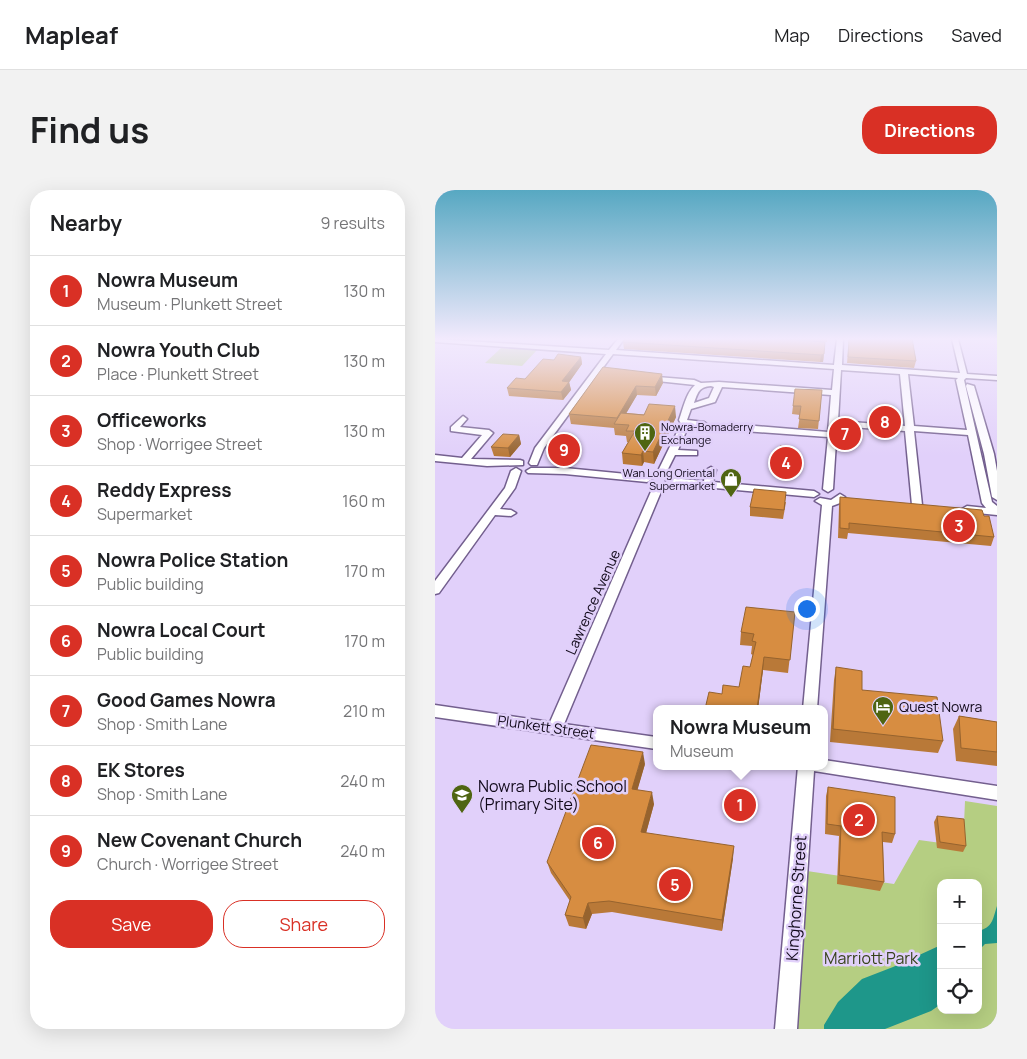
<!DOCTYPE html>
<html lang="en">
<head>
<meta charset="utf-8">
<style>
  body { margin:0; font-family:Manrope,sans-serif; background:#f2f2f2; color:#202124 }
  .controls { position:absolute; right:15px; bottom:15px; display:grid; overflow:hidden; border-radius:10px; box-shadow:0 5px 20px #0002 }
  .controls button { width:45px; height:45px; display:grid; place-items:center; padding:0; border:0; border-bottom:1px solid #e0e0e0; background:#fff; color:#202124; font:25px sans-serif }
  .you { position:absolute; left:371px; top:418px; width:18px; height:18px; margin:-12px; border:4px solid #fff; border-radius:50%; background:#1a73e8; box-shadow:0 0 0 8px #1a73e833 }
  .badge { display:grid; place-items:center; width:32px; height:32px; border-radius:50%; background:#d93025; color:#fff; font-size:16px; font-weight:700 }
  .pin { position:absolute; translate:-50% -50%; border:2px solid #fff; box-shadow:0 1px 5px #0006 }
  .popup { position:absolute; left:218px; top:515px; width:175px; height:65px; box-sizing:border-box; display:grid; place-content:center; border-radius:10px; background:#fff; filter:drop-shadow(0 1px 4px #0005); font-size:16px; white-space:nowrap; color:#757577 }
  .popup b { font-size:19px; color:#202124 }
  .popup::after { content:''; position:absolute; left:50%; top:100%; margin-left:-10px; border:10px solid transparent; border-top-color:#fff }
  .list { margin:0; padding:0; list-style:none }
  h2 { display:flex; justify-content:space-between; align-items:center; height:65px; margin:0; padding:0 20px; font-size:21px }
  h2 small { font-size:16px; font-weight:400; color:#757577 }
  .list li { display:grid; grid-template-columns:32px 1fr auto; gap:15px; align-items:center; box-sizing:border-box; height:70px; padding:0 20px; border-top:1px solid #e0e0e0 }
  .list b { display:block; font-size:19px; white-space:nowrap }
  .list p { margin:0; font-size:16px; white-space:nowrap; color:#757577 }
  .list em { font-size:16px; font-style:normal; color:#757577 }
  .actions { display:flex; gap:10px; padding:15px 20px }
  .actions a { flex:1; padding:11px 0; border:1px solid #d93025; border-radius:20px; text-align:center; font-size:18px; color:#d93025 }
  .actions .main { background:#d93025; color:#fff }
  .icon { flex:none; width:28px; height:28px; fill:none; stroke:currentColor; stroke-width:2; stroke-linecap:round; stroke-linejoin:round }
  .map { position:relative; flex:none; width:562px; height:839px; overflow:hidden; border-radius:20px }
  header { display:flex; align-items:center; gap:30px; box-sizing:border-box; height:70px; padding:0 25px; background:#fff; border-bottom:1px solid #e0e0e0 }
  header strong { font-size:24px }
  nav { display:flex; gap:28px; margin-inline-start:auto; font-size:18px }
  .intro { display:flex; align-items:center; justify-content:space-between; box-sizing:border-box; height:120px; padding:0 30px }
  h1 { margin:0; font-size:35px }
  .button { padding:12px 22px; border-radius:20px; background:#d93025; color:#fff; font-size:18px; font-weight:700 }
  main { display:flex; gap:30px; padding:0 30px }
  aside { flex:1; background:#fff; border-radius:20px; box-shadow:0 5px 20px #0002 }
  .map>svg:first-child { display:block }
  .green { fill:#b5ce82; fill-rule:evenodd }
  .water { fill:#1e978a }
  .lines { fill:none; stroke-linecap:round; stroke-linejoin:round }
  .minor-casing { stroke:#735f8e; stroke-width:3 }
  .minor { fill:#fff; fill-rule:evenodd }
  .wall { fill:#b97938 }
  .shaded-wall { fill:#96632e }
  .building { fill:#d78d41; stroke:#96632e }
  .labels { text-anchor:middle; stroke-width:5; stroke-linejoin:round; paint-order:stroke }
  .far-poi-label { font-size:11px; fill:#11091a; stroke:#e1d0fa; text-anchor:start }
  .street-label { font-size:14px; fill:#11091a; stroke:#e1d0fa }
  .poi-label { font-size:14px; fill:#11091a; stroke:#e1d0fa; text-anchor:start }
  .near-poi-label { font-size:16px; fill:#11091a; stroke:#e1d0fa; text-anchor:start }
  .near-street-label { font-size:16px; fill:#11091a; stroke:#e1d0fa }
  .near-park-label { font-size:16px; fill:#37431b; stroke:#e1d0fa }
</style>
</head>
<body>
<header>
<strong>Mapleaf</strong>
<nav><a>Map</a><a>Directions</a><a>Saved</a></nav>
</header>
<div class="intro"><h1>Find us</h1><a class="button">Directions</a></div>
<main>
<aside>
<h2>Nearby<small>9 results</small></h2>
<ul class="list">
<li><span class="badge">1</span><div><b>Nowra Museum</b><p>Museum · Plunkett Street</p></div><em>130 m</em></li>
<li><span class="badge">2</span><div><b>Nowra Youth Club</b><p>Place · Plunkett Street</p></div><em>130 m</em></li>
<li><span class="badge">3</span><div><b>Officeworks</b><p>Shop · Worrigee Street</p></div><em>130 m</em></li>
<li><span class="badge">4</span><div><b>Reddy Express</b><p>Supermarket</p></div><em>160 m</em></li>
<li><span class="badge">5</span><div><b>Nowra Police Station</b><p>Public building</p></div><em>170 m</em></li>
<li><span class="badge">6</span><div><b>Nowra Local Court</b><p>Public building</p></div><em>170 m</em></li>
<li><span class="badge">7</span><div><b>Good Games Nowra</b><p>Shop · Smith Lane</p></div><em>210 m</em></li>
<li><span class="badge">8</span><div><b>EK Stores</b><p>Shop · Smith Lane</p></div><em>240 m</em></li>
<li><span class="badge">9</span><div><b>New Covenant Church</b><p>Church · Worrigee Street</p></div><em>240 m</em></li>
</ul>
<div class="actions"><a class="main">Save</a><a>Share</a></div>
</aside>
<div class="map">
<svg width="562" height="839" viewBox="0 0 562 839">
  <rect width="100%" height="100%" fill="#e1d0fa"/>
  <g class="green">
    <path d="M66,158L102,160L87,176L50,173Z"/>
    <path d="M530,611L562,616V839H360L372,681L459,694L484,650L528,656ZM506,693H543V820H506Z"/>
  </g>
  <g class="water">
    <path d="M562,716V753L550,754L543,761V741C558,738 558,728 562,716Z"/>
    <path d="M506,755V814L496,821L450,839H389V835L403,812L427,789L458,777Z"/>
  </g>
  <g class="lines">
    <g class="minor-casing">
      <g id="minor">
        <path d="M0,149L174,160L183,149H189L181,160L399,175L402,149H408L407,175L525,183L517,149H523L532,184L562,186V190L531,188L529,190L557,312L562,316V325L532,322L527,319L532,316L551,318L547,313L533,245L479,241L487,315L482,318L477,315L470,241L402,236L398,299L393,302L388,299L393,247L309,241L305,238L309,235L393,242L396,205L287,197L280,212L256,219L252,230L269,232L273,235L269,238L253,237L243,260L262,261V265H240L230,285H224L222,283L246,234L244,230C248,219 251,203 260,195L213,190H210V186L259,190L266,193L284,192L397,200L399,179L178,164L109,258L102,275H96L94,273L100,258L171,164L0,152ZM406,180L465,184L470,236L403,231ZM473,184L523,188L521,190L532,240L479,236ZM276,196L279,197L274,208L259,213C263,202 264,197 276,196Z"/>
        <path d="M532,194L539,196L559,264L562,281V310L557,307L549,264L531,196Z"/>
        <path d="M28,226L32,229L25,237L54,240L58,243L36,269L85,270L88,271V275L52,276L0,271V265L27,268L47,245L16,241V237Z"/>
        <path d="M276,277L281,280L278,292L379,301L384,304L379,307L236,294L231,291L236,288L269,291L271,280Z"/>
        <path d="M81,278L86,281L80,298L65,319L76,320L81,323L76,326L60,325L4,403L0,404V391L70,298L76,281Z"/>
        <path d="M96,278H130L212,286L217,289L212,292L130,284L93,283L91,281Z"/>
        <path d="M223,294L228,297L129,534L221,547V559L0,527V515L115,532L218,297Z"/>
        <path d="M405,304L410,307L405,313L397,316L382,519H368L387,315L380,311L385,308L396,310Z"/>
        <path d="M389,570L562,596V610L379,581L362,839H340L363,576H389Z"/>
      </g>
    </g>
    <use href="#minor" class="minor"/>
  </g>
  <g class="wall">
    <path d="M340,148H392V152Z"/>
    <path d="M414,148H477L481,171L479,178L412,173Z"/>
    <path d="M188,152H390L388,172H385L189,159Z"/>
    <path d="M146,167L147,174L134,192L136,200L128,210L74,206L72,198L90,189L119,170Z"/>
    <path d="M168,177L228,193L221,206L202,205L191,223L241,227L219,274L209,272L207,276L188,274L187,263L193,252H192L191,246L180,245L179,238L136,234L134,224Z"/>
    <path d="M387,200L383,239L363,238L365,225L357,224L358,216Z"/>
    <path d="M84,245L86,254L75,267L59,266L56,257Z"/>
    <path d="M358,258L354,280L342,279L343,270Z"/>
    <path d="M405,307L549,326L559,347L556,356L413,343L412,349L403,348L404,317Z"/>
    <path d="M351,312L348,329L315,326V317Z"/>
    <path d="M360,422L353,483L328,480L323,519L287,504L304,497L315,477L318,465L316,464L317,456L305,455L306,442Z"/>
    <path d="M401,477L427,500L508,551L503,563L395,552L399,490Z"/>
    <path d="M524,526L562,532V576L521,571L518,539Z"/>
    <path d="M210,574L202,600L219,614L211,643L298,668L287,741L177,722L157,724L151,739L134,736L130,725L135,711L116,683L112,672Z"/>
    <path d="M393,597L460,644L457,653L448,652L449,692L445,701L402,694L404,646L390,644L391,606Z"/>
    <path d="M502,626L531,656L528,662L502,658L499,632Z"/>
  </g>
  <g class="shaded-wall">
    <path d="M389,164L388,172H385L386,165Z"/>
    <path d="M146,167L147,174L133,194L134,192L136,200L128,210L126,202L127,191Z"/>
    <path d="M227,184L228,193L221,206L220,197Z"/>
    <path d="M201,196L202,205L185,234H182V228Z"/>
    <path d="M240,216L241,227L219,274L218,262Z"/>
    <path d="M84,245L86,254L75,267L73,258Z"/>
    <path d="M208,261L209,272L207,276L206,265Z"/>
    <path d="M329,467L328,480L323,519H322Z"/>
    <path d="M208,562L210,574L199,612L197,599Z"/>
    <path d="M217,602L219,614L208,654L206,642Z"/>
    <path d="M299,656L298,668L287,741V730Z"/>
    <path d="M153,713L157,724L151,739L148,728Z"/>
  </g>
  <g class="building">
    <path d="M191,148H331L390,152L389,164L386,165L188,152Z"/>
    <path d="M414,148H477L481,171L413,167Z"/>
    <path d="M123,164L146,167L127,191L134,192L126,202L72,198L81,188L90,189L108,169L119,170Z"/>
    <path d="M168,177L227,184L220,197L201,196L182,228L134,224Z"/>
    <path d="M360,199L387,200L384,231L364,229L366,216H358Z"/>
    <path d="M214,214L240,216L218,262L208,261L206,265L187,263L200,241H191L194,235L179,234L186,223L209,225Z"/>
    <path d="M68,244L84,245L73,258L56,257Z"/>
    <path d="M345,256L358,258L355,271L343,270Z"/>
    <path d="M319,299L351,302L349,320L315,317Z"/>
    <path d="M405,307L547,320L549,326H554L559,347L414,333V339L405,338Z"/>
    <path d="M311,417L360,422L355,470L329,467L322,519H270L274,502L287,504L288,495L304,497L308,476L315,477L321,452L317,451L319,444L306,442Z"/>
    <path d="M401,477L427,481V500L502,507L508,551L398,539Z"/>
    <path d="M524,526L562,532V562L526,558Z"/>
    <path d="M156,555L208,562L197,599L217,602L206,642L299,656L287,730L174,711L153,713L148,728L130,725L136,707L112,672Z"/>
    <path d="M393,597L460,607V644L447,642L449,692L404,685L406,636L392,634Z"/>
    <path d="M502,626L529,629L531,656L505,652Z"/>
  </g>
  <linearGradient id="sky" x2="0" y2="1"><stop stop-color="#57a8c2"/><stop offset="0.56" stop-color="#f2eafd"/><stop offset="1" stop-color="#f2eafd" stop-opacity="0"/></linearGradient>
  <rect width="562" height="266" fill="url(#sky)"/>
  <defs>
    <g id="building-pin" transform="scale(1.125)"><path d="M0 17L-7.5 6A9.5 9.5 0 1 1 7.5 6Z" fill="#4f6511" stroke="#e1d0fa"/><path d="M-4-6H4V6H1V3H-1V6H-4ZM-2.5-4.3h1.7v1.8h-1.7ZM.8-4.3h1.7v1.8H.8ZM-2.5-1h1.7V.8h-1.7ZM.8-1h1.7V.8H.8Z" fill="#fff"/></g>
    <g id="shop-pin" transform="scale(1.125)"><path d="M0 17L-7.5 6A9.5 9.5 0 1 1 7.5 6Z" fill="#4f6511" stroke="#e1d0fa"/><path d="M-5-2.5h2.3a2.7 3.5 0 0 1 5.4 0H5L5.5 6h-11ZM-1.5-2.5h3a1.5 2.3 0 0 0-3 0Z" fill="#fff"/></g>
    <g id="hotel-pin" transform="scale(1.125)"><path d="M0 17L-7.5 6A9.5 9.5 0 1 1 7.5 6Z" fill="#4f6511" stroke="#e1d0fa"/><path d="M-6-4.5h1.5V1H6V5H4.5V3h-9V5H-6ZM-4 0a1.8 1.8 0 1 1 3.6 0ZM.5 0V-2.5h3Q6-2.5 6 0Z" fill="#fff"/></g>
    <g id="school-pin" transform="scale(1.125)"><path d="M0 17L-7.5 6A9.5 9.5 0 1 1 7.5 6Z" fill="#4f6511" stroke="#e1d0fa"/><path d="M0-5L7-2L0 1L-7-2ZM-4 1L0 2.5L4 1V4Q0 6-4 4Z" fill="#fff"/></g>
  </defs>
  <g fill-rule="evenodd">
    <use href="#building-pin" x="210" y="243"/>
    <use href="#shop-pin" x="296" y="289"/>
    <use href="#hotel-pin" x="448" y="517"/>
    <use href="#school-pin" x="27" y="605"/>
  </g>
  <g class="labels">
    <g class="far-poi-label">
      <text x="226" y="241">Nowra-Bomaderry<tspan x="226" dy="13">Exchange</tspan></text>
      <text x="280" y="287" text-anchor="end">Wan Long Oriental<tspan x="280" dy="13">Supermarket</tspan></text>
    </g>
    <g class="street-label">
      <text transform="translate(158 412) rotate(-66)" y="5">Lawrence Avenue</text>
      <text transform="translate(111 537) rotate(8)" y="5">Plunkett Street</text>
    </g>
    <g class="poi-label">
      <text x="464" y="522">Quest Nowra</text>
    </g>
    <g class="near-poi-label">
      <text x="43" y="602">Nowra Public School<tspan x="43" dy="18">(Primary Site)</tspan></text>
    </g>
    <g class="near-street-label">
      <text transform="translate(361 708) rotate(-86)" y="6">Kinghorne Street</text>
    </g>
    <g class="near-park-label">
      <text x="436" y="774">Marriott Park</text>
    </g>
  </g>
</svg>
<div class="controls">
<button>+</button>
<button>−</button>
<button><svg class="icon" aria-label="locate" viewBox="0 0 24 24"><circle cx="12" cy="12" r="6"/><path d="M12 2v4M12 18v4M2 12h4M18 12h4"/></svg></button>
</div>
<div class="you"></div>
<div class="pin badge" style="left:305px;top:615px">1</div>
<div class="popup"><b>Nowra Museum</b>Museum</div>
<div class="pin badge" style="left:424px;top:630px">2</div>
<div class="pin badge" style="left:524px;top:336px">3</div>
<div class="pin badge" style="left:351px;top:273px">4</div>
<div class="pin badge" style="left:240px;top:695px">5</div>
<div class="pin badge" style="left:163px;top:653px">6</div>
<div class="pin badge" style="left:410px;top:244px">7</div>
<div class="pin badge" style="left:450px;top:232px">8</div>
<div class="pin badge" style="left:129px;top:260px">9</div>
</div>
</main>
</body>
</html>
